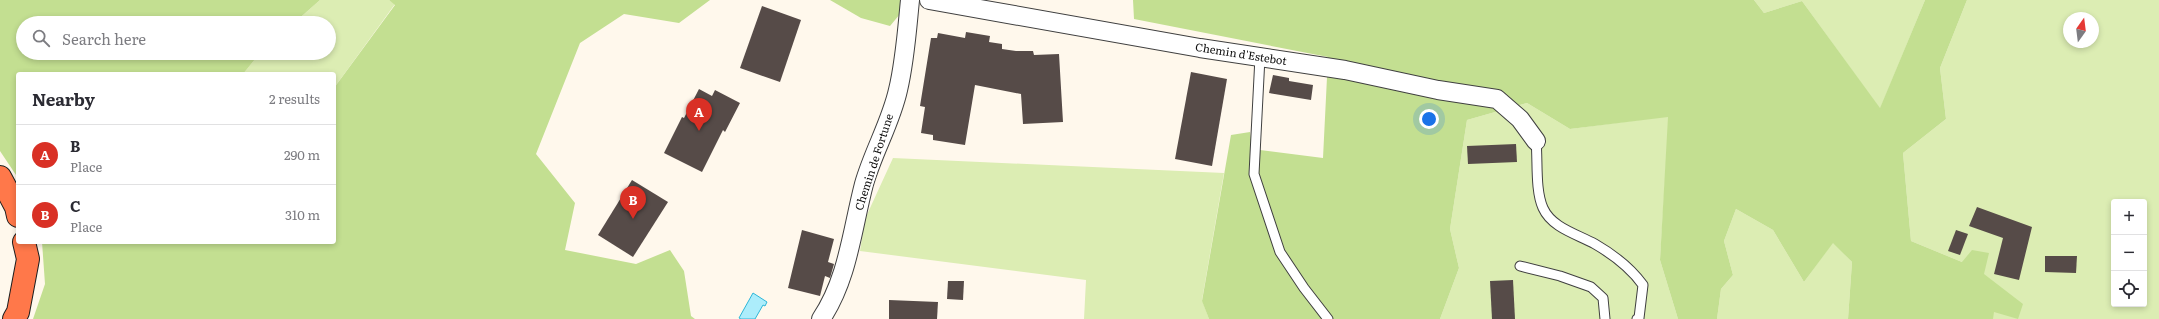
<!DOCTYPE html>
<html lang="en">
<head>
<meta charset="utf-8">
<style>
  body { margin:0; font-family:Literata,serif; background:#f7f7f7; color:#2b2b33 }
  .controls { position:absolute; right:12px; bottom:12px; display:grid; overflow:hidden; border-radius:4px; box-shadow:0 2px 6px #0003 }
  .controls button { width:36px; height:36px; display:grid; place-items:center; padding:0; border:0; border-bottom:1px solid #e1e1e2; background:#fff; color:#2b2b33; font:20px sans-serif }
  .compass { position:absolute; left:2063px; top:12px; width:36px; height:36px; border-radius:50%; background:#fff; box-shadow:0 2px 6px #0003; rotate:14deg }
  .you { position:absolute; left:1429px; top:119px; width:14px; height:14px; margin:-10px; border:3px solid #fff; border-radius:50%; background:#1a73e8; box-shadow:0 0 0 6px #1a73e833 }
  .badge { display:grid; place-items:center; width:26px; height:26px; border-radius:50%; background:#d93025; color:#fff; font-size:13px; font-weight:700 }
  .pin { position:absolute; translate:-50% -33px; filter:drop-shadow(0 1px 2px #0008) }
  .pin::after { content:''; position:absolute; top:21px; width:14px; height:12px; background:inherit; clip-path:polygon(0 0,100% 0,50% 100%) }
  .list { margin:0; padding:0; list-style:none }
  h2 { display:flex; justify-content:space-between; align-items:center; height:52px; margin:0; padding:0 16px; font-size:17px }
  h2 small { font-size:13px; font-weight:400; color:#7c7c81 }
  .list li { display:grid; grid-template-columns:26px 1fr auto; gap:12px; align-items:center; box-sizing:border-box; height:60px; padding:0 16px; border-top:1px solid #e1e1e2 }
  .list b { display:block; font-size:15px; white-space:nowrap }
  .list p { margin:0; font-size:13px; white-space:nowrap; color:#7c7c81 }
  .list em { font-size:13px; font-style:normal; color:#7c7c81 }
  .icon { flex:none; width:22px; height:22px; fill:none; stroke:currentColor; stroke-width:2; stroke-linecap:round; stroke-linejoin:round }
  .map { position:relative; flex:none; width:2159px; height:319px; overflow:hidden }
  .search { position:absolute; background:#fff; box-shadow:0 2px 6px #0003; left:16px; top:16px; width:320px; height:44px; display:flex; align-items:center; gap:10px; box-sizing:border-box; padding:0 14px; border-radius:22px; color:#7c7c81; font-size:15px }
  .panel { position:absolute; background:#fff; box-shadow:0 2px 6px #0003; left:16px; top:72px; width:320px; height:172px; border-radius:4px }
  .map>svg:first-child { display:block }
  .green { fill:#dcedb3; fill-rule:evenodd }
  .forest { fill:#c3df91 }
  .water { fill:#acedfb; stroke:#2db6d8 }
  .building { fill:#564b48 }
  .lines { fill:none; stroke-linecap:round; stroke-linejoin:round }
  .lane-casing { stroke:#404040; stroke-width:11 }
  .street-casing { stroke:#404040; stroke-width:20 }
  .highway-casing { stroke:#1e1e1e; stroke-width:24 }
  .lane { stroke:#fff; stroke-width:9 }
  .street { stroke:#fff; stroke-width:18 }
  .highway { stroke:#ff784a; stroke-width:22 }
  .labels { text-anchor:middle; stroke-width:4; stroke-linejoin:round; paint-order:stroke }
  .street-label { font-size:11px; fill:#0d0d0d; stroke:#fff }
</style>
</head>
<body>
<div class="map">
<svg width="2159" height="319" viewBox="0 0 2159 319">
  <rect width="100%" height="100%" fill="#fff8ec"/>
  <g class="green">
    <path d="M320,0H389L395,4L334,88V74H243L260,53H329V23H294Z"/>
    <path d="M1754,0H1925L1880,109L1802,1L1764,13Z"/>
    <path d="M1967,0H2159V319H1993V312L1962,262L1911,241L1903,153L1946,119L1940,68ZM2069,18H2093V42H2069ZM2114,202H2144V304H2114Z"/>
    <path d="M1527,103L1570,129L1669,116L1660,260L1678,319H1440L1459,268L1450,229L1467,120Z"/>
    <path d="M893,158L1224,173L1202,300L1209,319H1084L1086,280L860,251L865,219Z"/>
    <path d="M1736,209L1773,230L1804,282L1833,242L1852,262L1848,319H1717L1721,289L1733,275L1724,241Z"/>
  </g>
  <g class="forest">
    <path d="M0,0H320L294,23H23V53H260L243,74H18V178L0,151Z"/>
    <path d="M389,0H710L679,23L624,14L580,43L536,154L575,203L565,250L636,264L670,250L684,271L691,316L695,319H33L45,284L42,242H334V88L395,5Z"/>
    <path d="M830,0H905V8L890,26L861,18Z"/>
    <path d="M1133,0H1754L1764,13L1802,1L1880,108L1925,0H1967L1940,68L1946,119L1903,153L1911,241L1962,262L1972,250L1989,253L1984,274L2023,304L2018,319L1994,312L1993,319H1848L1852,262L1833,243L1804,282L1773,230L1736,209L1724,241L1733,275L1721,289L1717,319H1678L1660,260L1668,117L1570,129L1527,103L1467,120L1450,229L1459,268L1440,319H1209L1202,301L1231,135L1250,132L1252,149L1323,158L1328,57L1134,19Z"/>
  </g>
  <path class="water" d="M753,293L767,302L765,306L763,305L755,319H741L739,318Z"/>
  <g class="building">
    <path d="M762,6L801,20L780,82L740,68Z"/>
    <path d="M966,32L990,36L989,42L1002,44V49L1016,51H1033L1034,55L1059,54L1063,122L1023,124L1021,94L975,85L965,145L933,140V135L921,133L925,107L920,106L931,38H937L938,33L965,38Z"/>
    <path d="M1191,72L1227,79L1212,166L1175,159Z"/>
    <path d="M1273,75L1289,78V81L1313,85L1311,100L1269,93Z"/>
    <path d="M699,89L712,96L715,90L740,103L725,132L723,130L702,172L664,153L682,117L684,118Z"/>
    <path d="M1516,144L1517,162L1468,164L1467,146Z"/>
    <path d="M632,180L668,202L633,257L598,235Z"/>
    <path d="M1977,207L2032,227L2019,280L1994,274L2003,238L1969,226Z"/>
    <path d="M802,230L834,239L828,262L834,264L830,278L825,276L820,296L788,288Z"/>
    <path d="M1956,230L1968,234L1960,255L1948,251Z"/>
    <path d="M2045,256H2077L2076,273L2045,272Z"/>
    <path d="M1513,280L1515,319H1492L1490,281Z"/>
    <path d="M948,281H964L963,300L947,299Z"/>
    <path d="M889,300L938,302L937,319H889Z"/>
  </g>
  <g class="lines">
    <g class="lane-casing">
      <g id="lane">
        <path d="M1260,57L1254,174L1280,252L1304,288L1328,319"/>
        <path d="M1536,141C1538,161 1535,190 1543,208C1552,228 1577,234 1595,244C1614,255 1630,267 1643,285L1639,318L1637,319"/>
        <path d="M1520,266L1560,276L1591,287L1603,298L1605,319"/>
      </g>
    </g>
    <g class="street-casing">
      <g id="street">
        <path d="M929,0L1200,48L1345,70L1438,90L1497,99L1520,119L1536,141"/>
        <path d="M821,319C848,279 852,230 864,184C873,152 891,122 898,90C905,61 907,30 910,0"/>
      </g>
    </g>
    <g class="highway-casing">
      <g id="highway">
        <path d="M0,177L16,207L18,216"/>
        <path d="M14,319L18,312L28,259L24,242"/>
      </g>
    </g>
    <use href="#lane" class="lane"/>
    <use href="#street" class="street"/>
    <use href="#highway" class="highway"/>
  </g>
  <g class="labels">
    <g class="street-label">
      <text transform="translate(1241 54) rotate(9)" y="4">Chemin d'Estebot</text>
      <text transform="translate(874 162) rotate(-72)" y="4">Chemin de Fortune</text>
    </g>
  </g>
</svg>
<div class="controls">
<button>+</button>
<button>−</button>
<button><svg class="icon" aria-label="locate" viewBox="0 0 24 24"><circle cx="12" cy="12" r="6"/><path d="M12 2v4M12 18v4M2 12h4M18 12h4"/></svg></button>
</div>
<svg class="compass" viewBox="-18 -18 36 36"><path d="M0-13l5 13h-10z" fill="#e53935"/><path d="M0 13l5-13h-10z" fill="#7c7c81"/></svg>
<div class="you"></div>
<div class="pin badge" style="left:699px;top:131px">A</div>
<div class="pin badge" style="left:633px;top:219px">B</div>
<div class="search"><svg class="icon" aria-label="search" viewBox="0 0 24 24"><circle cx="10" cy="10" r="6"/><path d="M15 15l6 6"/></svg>Search here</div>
<section class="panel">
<h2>Nearby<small>2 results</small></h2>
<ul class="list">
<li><span class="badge">A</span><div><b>B</b><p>Place</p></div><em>290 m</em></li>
<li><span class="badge">B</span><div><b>C</b><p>Place</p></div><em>310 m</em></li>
</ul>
</section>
</div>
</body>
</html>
